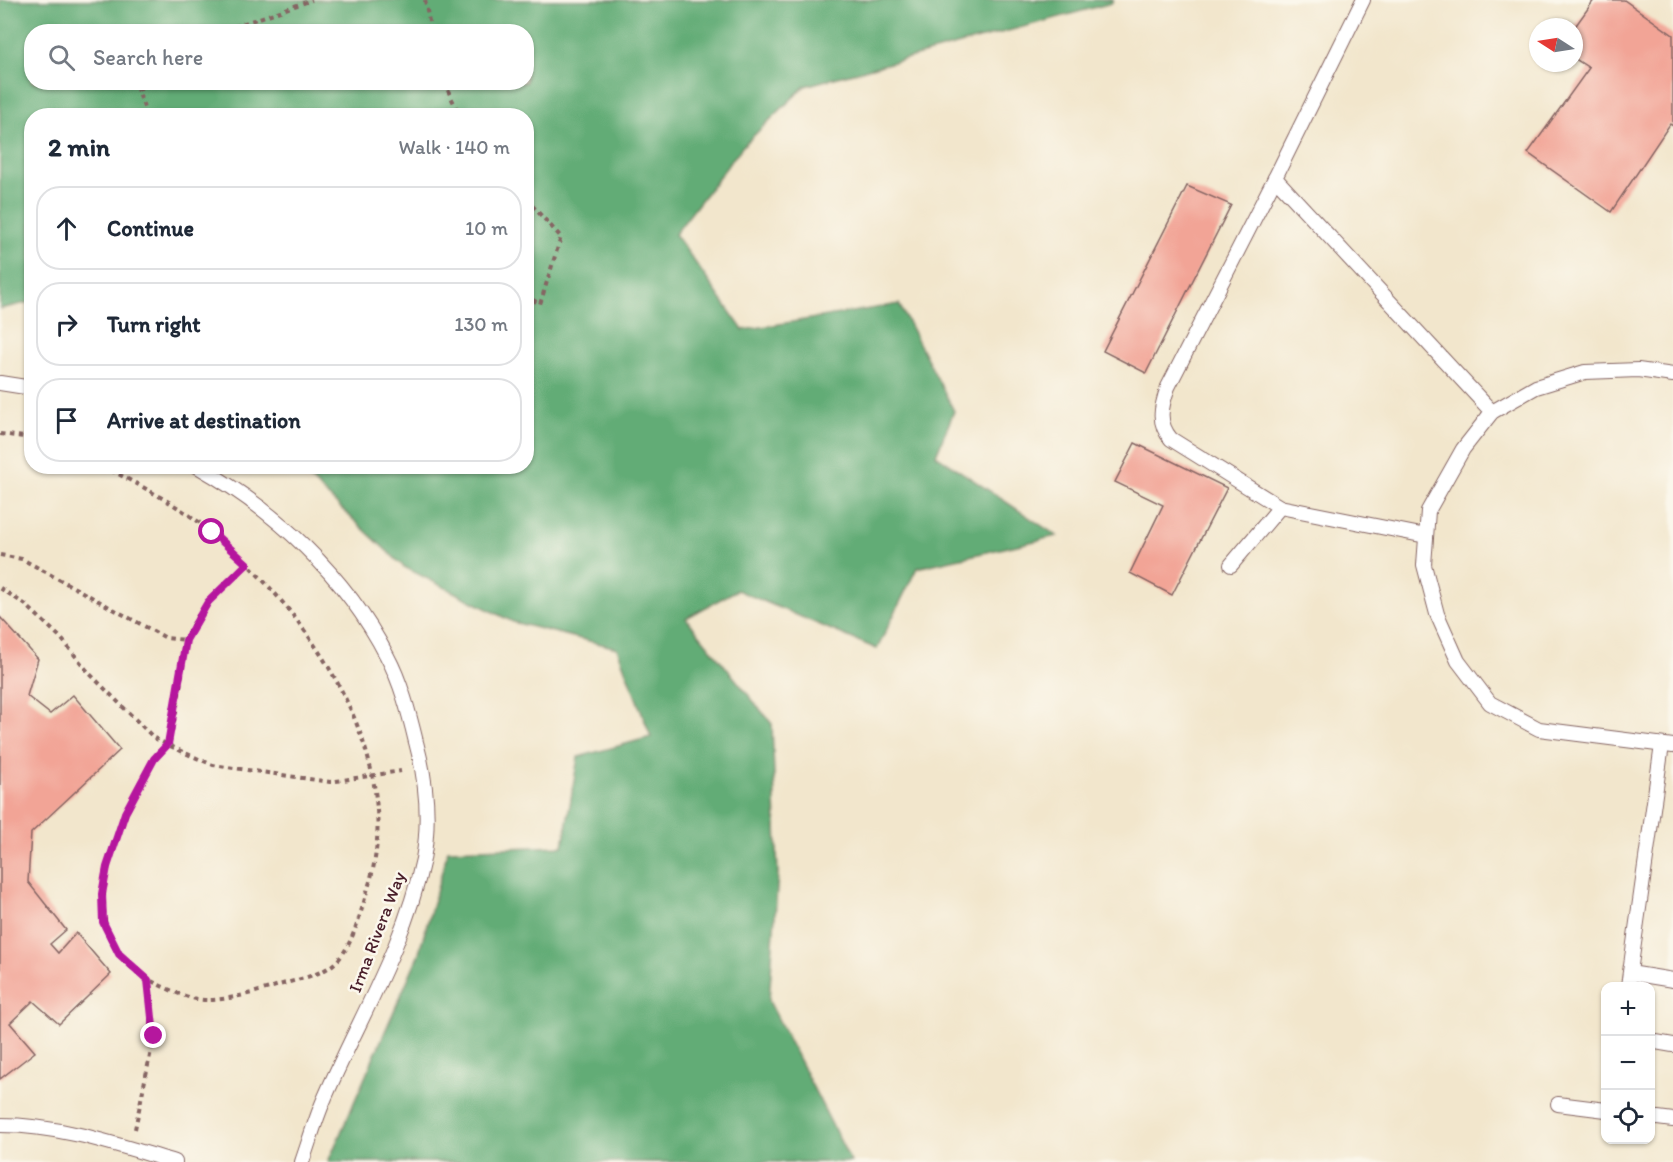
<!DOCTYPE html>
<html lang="en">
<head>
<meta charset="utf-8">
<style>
  body { margin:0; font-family:Itim,sans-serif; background:#f2f2f3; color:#1f2937 }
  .controls { position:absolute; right:18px; bottom:18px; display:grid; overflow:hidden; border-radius:12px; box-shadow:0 2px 4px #0004 }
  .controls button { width:54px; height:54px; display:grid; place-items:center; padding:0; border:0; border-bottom:2px solid #e0e1e3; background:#fff; color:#1f2937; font:30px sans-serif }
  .compass { position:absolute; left:1529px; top:18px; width:54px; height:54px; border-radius:50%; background:#fff; box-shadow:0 2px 4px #0004; rotate:282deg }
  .stop { position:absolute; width:18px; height:18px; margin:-14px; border:4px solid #b5179e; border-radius:50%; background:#fff }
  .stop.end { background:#b5179e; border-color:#fff; box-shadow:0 2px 6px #0008 }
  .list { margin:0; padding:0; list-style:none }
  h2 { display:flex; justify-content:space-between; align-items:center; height:78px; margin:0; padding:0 24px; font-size:26px }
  h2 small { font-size:20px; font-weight:400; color:#747a83 }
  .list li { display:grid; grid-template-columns:39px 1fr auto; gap:18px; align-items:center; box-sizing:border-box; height:84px; margin:0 12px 12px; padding:0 12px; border:2px solid #e0e1e3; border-radius:24px }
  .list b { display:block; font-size:22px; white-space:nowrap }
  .list em { font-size:20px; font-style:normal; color:#747a83 }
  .icon { flex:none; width:33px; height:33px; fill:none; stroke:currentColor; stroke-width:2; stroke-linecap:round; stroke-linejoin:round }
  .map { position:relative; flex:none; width:1673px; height:1162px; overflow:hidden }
  .search { position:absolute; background:#fff; box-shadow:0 2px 4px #0004; left:24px; top:24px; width:510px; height:66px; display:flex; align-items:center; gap:15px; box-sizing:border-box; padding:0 21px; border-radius:24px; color:#747a83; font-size:22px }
  .panel { position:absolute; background:#fff; box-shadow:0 2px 4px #0004; left:24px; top:108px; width:510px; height:366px; border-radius:24px }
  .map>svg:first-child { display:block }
  .forest { fill:#62ac76; stroke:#566650; stroke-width:1.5; fill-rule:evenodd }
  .building { fill:#f2a496 }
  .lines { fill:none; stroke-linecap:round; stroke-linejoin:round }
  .service-casing { stroke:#856563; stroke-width:16 }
  .path { stroke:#856563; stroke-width:4; stroke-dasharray:4.5 4.5; stroke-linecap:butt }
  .service { stroke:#fff; stroke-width:14 }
  .route { stroke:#b5179e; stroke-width:8 }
  .labels { text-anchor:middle; stroke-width:5; stroke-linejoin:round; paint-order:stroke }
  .street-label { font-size:18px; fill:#4a1f2b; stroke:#fbf7ec }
</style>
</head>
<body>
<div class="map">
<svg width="1673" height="1162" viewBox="0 0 1673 1162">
  <rect width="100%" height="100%" fill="#fbf7ec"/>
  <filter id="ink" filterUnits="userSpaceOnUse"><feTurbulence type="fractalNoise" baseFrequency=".0167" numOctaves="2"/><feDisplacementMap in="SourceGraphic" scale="12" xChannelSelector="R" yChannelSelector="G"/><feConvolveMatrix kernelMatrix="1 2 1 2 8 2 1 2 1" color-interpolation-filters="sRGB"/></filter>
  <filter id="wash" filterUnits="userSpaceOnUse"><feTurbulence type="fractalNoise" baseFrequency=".008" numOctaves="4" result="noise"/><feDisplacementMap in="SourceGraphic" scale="24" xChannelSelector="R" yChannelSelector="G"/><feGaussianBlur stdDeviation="1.35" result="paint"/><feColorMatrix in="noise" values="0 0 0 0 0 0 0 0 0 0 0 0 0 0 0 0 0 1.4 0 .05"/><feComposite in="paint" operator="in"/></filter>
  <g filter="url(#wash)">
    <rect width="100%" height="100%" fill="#f2e6cc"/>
    <path class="forest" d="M0,0H1113L1112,3L805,86L742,147L675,234L743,330L899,304L954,411L936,455L1057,536L917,568L877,649L737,590L686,618L772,724L778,874L769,1001L851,1162H328L418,956L448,850L563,846L578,757L651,737L617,648L513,622L404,567L297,467L526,466V116H32L31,302L0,309ZM32,32H526V82H32Z"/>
    <g id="blocks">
      <g class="building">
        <path d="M1594,0H1624L1673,35V126L1670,124L1611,212L1528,153L1589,68L1574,58V28Z"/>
        <path d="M1187,186L1231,205L1146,373L1103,351Z"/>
        <path d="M1135,443L1227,488L1172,595L1130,573L1163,505L1115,482Z"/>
        <path d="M0,617L38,659L27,696L50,714L73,695L120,750L31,833L28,882L66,930L50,944L58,953L76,933L111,974L59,1024L33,1001L10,1023L35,1052L0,1079Z"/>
      </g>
    </g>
  </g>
  <g filter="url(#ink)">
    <use href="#blocks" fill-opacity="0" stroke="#856563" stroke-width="1.5"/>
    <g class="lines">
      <g class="service-casing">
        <g id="service">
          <path d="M1363,0L1275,178L1492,412"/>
          <path d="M1275,178L1168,387C1161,407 1157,423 1171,439L1280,507"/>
          <path d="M1673,375L1638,370L1585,372L1536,387L1492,412L1463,449L1428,511L1424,565L1437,614L1458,661L1490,703L1539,729L1673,746"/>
          <path d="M0,383L32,388"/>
          <path d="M197,466C275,510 346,576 387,656C401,682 409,713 416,742C426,779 430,821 423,859C405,945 357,1022 323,1102C315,1121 309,1142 302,1162"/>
          <path d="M1231,565L1280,507L1426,536"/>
          <path d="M1630,973L1673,980"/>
          <path d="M1628,986L1662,745"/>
          <path d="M1650,1041L1673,1045"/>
          <path d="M1558,1104L1606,1110"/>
          <path d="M1650,1117L1673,1120"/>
          <path d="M0,1125C60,1125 118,1145 175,1162"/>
        </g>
      </g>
      <g class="path">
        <path d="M425,0L431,32"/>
        <path d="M227,32L236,26L312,0"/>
        <path d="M444,82L460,116"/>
        <path d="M147,116L138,90L150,82"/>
        <path d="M526,199L561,237L540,304L526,296"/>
        <path d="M0,434L32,438"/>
        <path d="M103,466C141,486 181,506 214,534C310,613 409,759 368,888C361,911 354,942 338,960C324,975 299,979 279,985C257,992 233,999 210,1000C195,1001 179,994 166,988C98,959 93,907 115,843C125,815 137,787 153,761C158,754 166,749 168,741C176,719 179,694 182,671C183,661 183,648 186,639C198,608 224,586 247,564"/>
        <path d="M0,555L22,559L166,638L186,640"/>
        <path d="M0,588L26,605L61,638L89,673L154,738L185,753L213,765L330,782L401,771"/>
        <path d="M135,1129L154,1036L148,980"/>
      </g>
      <use href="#service" class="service"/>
    </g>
  </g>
  <g class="lines" filter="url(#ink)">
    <path class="route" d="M154,1036L148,980L119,954L103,922L102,894L107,867L125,813L154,759L168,744L186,640L208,602L247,564L212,532"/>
  </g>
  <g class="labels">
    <g class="street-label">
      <text transform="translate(377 932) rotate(-69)" y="6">Irma Rivera Way</text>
    </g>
  </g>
</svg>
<div class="controls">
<button>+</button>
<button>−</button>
<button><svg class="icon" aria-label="locate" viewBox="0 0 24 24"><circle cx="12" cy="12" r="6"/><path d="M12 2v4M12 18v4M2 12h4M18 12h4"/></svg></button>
</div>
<svg class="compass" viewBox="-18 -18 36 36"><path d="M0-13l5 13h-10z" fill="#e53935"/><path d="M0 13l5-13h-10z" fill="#747a83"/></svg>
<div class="stop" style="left:212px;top:532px"></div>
<div class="stop end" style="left:154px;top:1036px"></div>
<div class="search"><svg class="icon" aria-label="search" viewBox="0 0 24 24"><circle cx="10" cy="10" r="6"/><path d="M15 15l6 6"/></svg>Search here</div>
<section class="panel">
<h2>2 min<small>Walk · 140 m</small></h2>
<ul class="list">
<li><svg class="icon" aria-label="ahead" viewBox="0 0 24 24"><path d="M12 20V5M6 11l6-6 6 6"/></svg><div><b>Continue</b></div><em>10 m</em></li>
<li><svg class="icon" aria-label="right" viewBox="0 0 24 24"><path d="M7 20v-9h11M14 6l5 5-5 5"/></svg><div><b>Turn right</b></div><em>130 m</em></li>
<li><svg class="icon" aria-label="arrive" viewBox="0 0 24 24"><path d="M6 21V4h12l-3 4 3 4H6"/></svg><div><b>Arrive at destination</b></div></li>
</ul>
</section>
</div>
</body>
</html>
